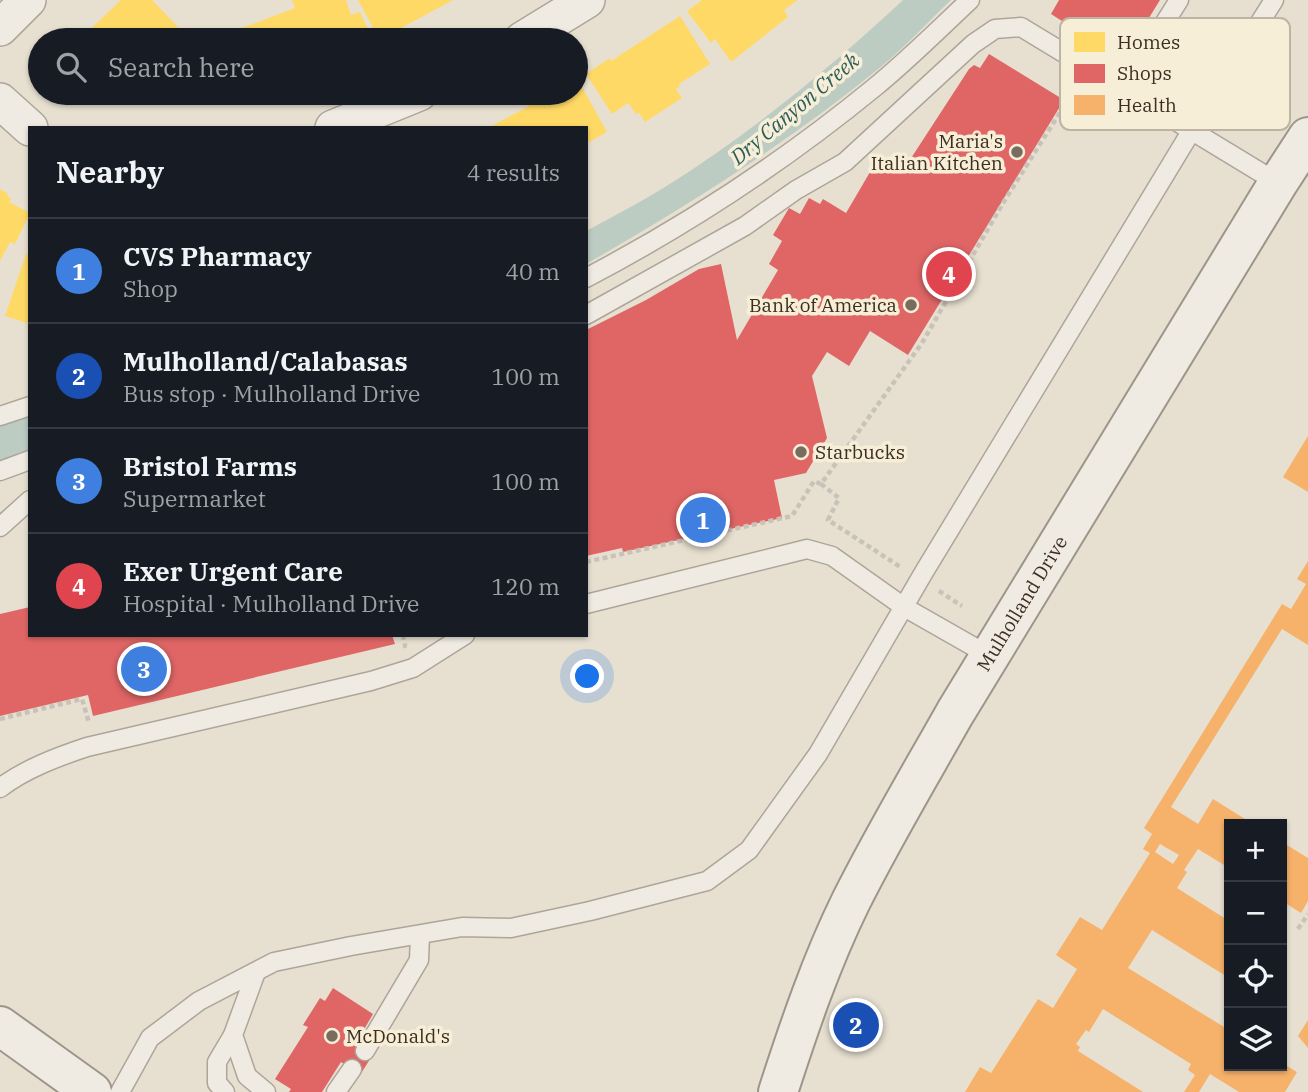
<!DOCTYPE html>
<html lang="en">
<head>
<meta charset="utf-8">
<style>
  body { margin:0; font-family:"IBM Plex Serif",serif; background:#242831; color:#f1f3f6 }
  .controls { position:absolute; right:21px; bottom:21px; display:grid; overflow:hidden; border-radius:0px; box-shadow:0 2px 5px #0004 }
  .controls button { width:63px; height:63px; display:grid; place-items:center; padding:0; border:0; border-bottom:2px solid #363941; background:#171b24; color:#f1f3f6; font:35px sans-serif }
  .you { position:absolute; left:588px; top:677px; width:24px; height:24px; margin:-18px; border:5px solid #fff; border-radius:50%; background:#1a73e8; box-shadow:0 0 0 10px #1a73e833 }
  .badge { display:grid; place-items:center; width:46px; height:46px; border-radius:50%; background:#2563eb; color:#fff; font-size:23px; font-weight:700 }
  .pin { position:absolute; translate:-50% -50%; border:4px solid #fff; box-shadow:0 2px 7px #0006 }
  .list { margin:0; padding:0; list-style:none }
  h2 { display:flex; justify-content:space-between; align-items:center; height:91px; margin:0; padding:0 28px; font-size:30px }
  h2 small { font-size:23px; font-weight:400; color:#9ea1a6 }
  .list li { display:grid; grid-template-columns:46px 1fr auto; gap:21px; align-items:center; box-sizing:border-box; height:105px; padding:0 28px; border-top:2px solid #363941 }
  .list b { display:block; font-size:26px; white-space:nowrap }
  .list p { margin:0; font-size:23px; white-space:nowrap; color:#9ea1a6 }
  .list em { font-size:23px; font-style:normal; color:#9ea1a6 }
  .icon { flex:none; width:38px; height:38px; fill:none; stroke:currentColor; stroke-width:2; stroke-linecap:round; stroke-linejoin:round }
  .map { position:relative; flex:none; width:1308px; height:1092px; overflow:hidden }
  .search { position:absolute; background:#171b24; box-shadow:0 2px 5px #0004; left:28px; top:28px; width:560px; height:77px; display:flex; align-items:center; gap:18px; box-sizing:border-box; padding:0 24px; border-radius:38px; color:#9ea1a6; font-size:26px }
  .panel { position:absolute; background:#171b24; box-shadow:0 2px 5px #0004; left:28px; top:126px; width:560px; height:511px; border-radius:0px }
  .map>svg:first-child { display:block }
  .water { fill:#bcccc2 }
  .homes { fill:#ffd966 }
  .shops { fill:#e06666 }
  .health { fill:#f6b26b; fill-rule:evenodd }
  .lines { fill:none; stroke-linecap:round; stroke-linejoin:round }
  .lane-casing { stroke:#ada599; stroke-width:21 }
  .street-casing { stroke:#ada599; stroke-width:38 }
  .secondary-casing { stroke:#9c958a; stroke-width:42 }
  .path { stroke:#c8c2b9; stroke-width:4.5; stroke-dasharray:5 3.5; stroke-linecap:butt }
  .lane { stroke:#efebe3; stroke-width:18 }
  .street { stroke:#efebe3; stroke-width:35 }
  .secondary { stroke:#efebe3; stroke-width:38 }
  .poi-dot { fill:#786c5e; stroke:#f7eed8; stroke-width:2.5 }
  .labels { text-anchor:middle; stroke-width:7; stroke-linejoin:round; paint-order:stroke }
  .poi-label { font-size:19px; fill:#3d2e20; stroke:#f7eed8; text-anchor:end }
  .street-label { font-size:19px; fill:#3d2e20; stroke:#f7eed8 }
  .water-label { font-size:21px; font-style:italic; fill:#2f5d5a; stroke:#f7eed8 }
  .key { fill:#f7eed8; stroke:#bfb4a1; stroke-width:2 }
  .key-label { font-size:19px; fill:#3d2e20 }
</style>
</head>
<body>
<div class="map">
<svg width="1308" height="1092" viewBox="0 0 1308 1092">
  <rect width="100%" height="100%" fill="#e7e0d1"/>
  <g class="water">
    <path d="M903,0H951C928,22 906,46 882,66C790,141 690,205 586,264V231C612,217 639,203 665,187C751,133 829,69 903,0Z"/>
    <path d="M30,417V451L0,461V426Z"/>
  </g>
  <g class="homes">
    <path d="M121,0H152L178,27L164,40H79Z"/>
    <path d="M292,0H346L351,15L360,12L372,37L361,40H243L239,29L295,8Z"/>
    <path d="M358,0H453L381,39L380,36L378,37Z"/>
    <path d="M702,0H798L784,10L788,17L731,62L715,39L711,43L687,11Z"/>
    <path d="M680,16L710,64L679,84L680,86L676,89L682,98L645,122L639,113L636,114L628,103L612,114L586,74L610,58L611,61Z"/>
    <path d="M576,76L607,132L586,144V128H488L553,93H576Z"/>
    <path d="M0,189L8,194L7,196L11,198L9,202L30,213L15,244L10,242L0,261Z"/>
    <path d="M26,254L30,255V324L5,316Z"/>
  </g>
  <g class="shops">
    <path d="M1059,0H1160L1123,60L1051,14Z"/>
    <path d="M989,54L1064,100L908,355L870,331L849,366L827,352L812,376L827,438L806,473L774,480L782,518L623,552L622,548L586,556V330L646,300L699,269L721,264L737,340L778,270L769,264L782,241L773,235L789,208L800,214L809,198L820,204L823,199L846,213L880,155L904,169L969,69L974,65L980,68Z"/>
    <path d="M30,607V635H392L395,644L93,716L88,695L0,716V614Z"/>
    <path d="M333,988L373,1014L355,1045L372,1056L360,1075L341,1062L322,1092H289L291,1089L275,1079L308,1027L303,1025L320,998L325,1001Z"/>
  </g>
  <g class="health">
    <path d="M1308,436V492L1283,477Z"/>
    <path d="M1308,561V645L1282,629L1171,807L1198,824L1213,799L1253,824H1229V868L1198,849L1184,870L1187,872L1177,888L1229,921V978L1152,930L1128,968L1229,1030V1066H1282V1063L1297,1072L1285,1092H1239L1210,1074L1199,1092H1184L1195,1075L1188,1070L1191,1064L1103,1009L1089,1032L1086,1030L1076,1044L1080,1047L1078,1051L1143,1092H965L980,1067L991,1073L1038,999L1053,1008L1077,969L1056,955L1080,917L1102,930L1150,853L1143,849L1152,834L1144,828L1282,604L1291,609L1306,584L1297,579ZM1160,844L1179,855L1173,864L1155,852Z"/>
    <path d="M1282,842L1308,858V901L1301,913L1282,901Z"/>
    <path d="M1308,1020V1048L1298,1036Z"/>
  </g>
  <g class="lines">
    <g class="lane-casing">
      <g id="lane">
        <path d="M1123,89L1179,0"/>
        <path d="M586,278C689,224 786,160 875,87C908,60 939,29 970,0"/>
        <path d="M586,315L745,226L796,190L845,162L973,44L995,29L1021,27L1278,183"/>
        <path d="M0,416L30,406"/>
        <path d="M0,471L30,460"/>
        <path d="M0,527L30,500"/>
        <path d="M586,604L807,549L832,556L904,607L990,656"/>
        <path d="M0,788C25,769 57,757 87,747L371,681L413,668L465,635"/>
        <path d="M256,972L233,1035L247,1076L266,1092"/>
        <path d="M365,1051L419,960L420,935"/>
        <path d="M120,1092L150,1038L199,1001L274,962L351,946L462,927L511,928L590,911L707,881L749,850L818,754L924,572L1192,130L1274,0"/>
        <path d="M225,1092L217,1083V1062L233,1035"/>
        <path d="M336,1092L352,1069"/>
      </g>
    </g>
    <g class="street-casing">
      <g id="street">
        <path d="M0,28L28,0"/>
        <path d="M522,40L587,0"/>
        <path d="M0,101L30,128"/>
        <path d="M333,128L419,93"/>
      </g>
    </g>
    <g class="secondary-casing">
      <g id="secondary">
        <path d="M0,1026L92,1092"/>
        <path id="s1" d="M778,1092C799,1027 821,962 851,901C883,837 920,775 955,713L1278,183L1308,137"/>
      </g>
    </g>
    <g class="path">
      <path d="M821,484L839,498L828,520L902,568"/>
      <path d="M586,562L792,516L814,481L821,484L922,343L1003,203L1069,98"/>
      <path d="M939,591L962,606"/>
      <path d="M403,635L405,646H403"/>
      <path d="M0,719L82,699L89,723"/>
      <path d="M1298,929L1308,914"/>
    </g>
    <use href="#lane" class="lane"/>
    <use href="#street" class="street"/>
    <use href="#secondary" class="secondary"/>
  </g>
  <g class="poi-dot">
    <circle cx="1017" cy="152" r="7"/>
    <circle cx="911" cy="305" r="7"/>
    <circle cx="801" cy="452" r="7"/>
    <circle cx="332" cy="1036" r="7"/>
  </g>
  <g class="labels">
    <g class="poi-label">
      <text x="1003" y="148">Maria's<tspan x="1003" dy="22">Italian Kitchen</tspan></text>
      <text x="897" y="312">Bank of America</text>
      <text x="815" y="459" text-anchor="start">Starbucks</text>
      <text x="346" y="1043" text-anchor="start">McDonald's</text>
    </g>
    <g class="street-label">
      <text dy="7" stroke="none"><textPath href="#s1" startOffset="548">Mulholland Drive</textPath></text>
    </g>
    <g class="water-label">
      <text transform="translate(795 109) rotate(-40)" y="7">Dry Canyon Creek</text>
    </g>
  </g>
  <rect x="1060" y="18" width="230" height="112" rx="10" class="key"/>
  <rect x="1074" y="32" width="31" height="20" fill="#ffd966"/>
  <rect x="1074" y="64" width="31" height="19" fill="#e06666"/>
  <rect x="1074" y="95" width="31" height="20" fill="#f6b26b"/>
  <g class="key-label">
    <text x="1117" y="49">Homes</text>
    <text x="1117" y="80">Shops</text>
    <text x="1117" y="112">Health</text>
  </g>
</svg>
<div class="controls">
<button>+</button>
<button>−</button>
<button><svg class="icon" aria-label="locate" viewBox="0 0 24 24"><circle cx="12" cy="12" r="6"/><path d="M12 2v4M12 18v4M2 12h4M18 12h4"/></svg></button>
<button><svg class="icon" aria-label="layers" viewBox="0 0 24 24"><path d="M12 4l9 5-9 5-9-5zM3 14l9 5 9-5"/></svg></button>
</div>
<div class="you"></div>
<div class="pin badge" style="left:703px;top:520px;background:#3f7fe0">1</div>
<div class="pin badge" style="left:856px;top:1025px;background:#1a4fb4">2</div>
<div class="pin badge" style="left:144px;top:669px;background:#3f7fe0">3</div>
<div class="pin badge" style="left:949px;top:274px;background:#e0444e">4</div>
<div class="search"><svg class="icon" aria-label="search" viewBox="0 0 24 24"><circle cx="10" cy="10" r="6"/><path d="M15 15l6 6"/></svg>Search here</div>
<section class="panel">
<h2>Nearby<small>4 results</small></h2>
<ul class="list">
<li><span class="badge" style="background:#3f7fe0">1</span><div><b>CVS Pharmacy</b><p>Shop</p></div><em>40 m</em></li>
<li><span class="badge" style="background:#1a4fb4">2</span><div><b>Mulholland/Calabasas</b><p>Bus stop · Mulholland Drive</p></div><em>100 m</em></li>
<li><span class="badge" style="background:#3f7fe0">3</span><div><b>Bristol Farms</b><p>Supermarket</p></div><em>100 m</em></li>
<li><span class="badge" style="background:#e0444e">4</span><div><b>Exer Urgent Care</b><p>Hospital · Mulholland Drive</p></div><em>120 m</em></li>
</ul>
</section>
</div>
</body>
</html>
